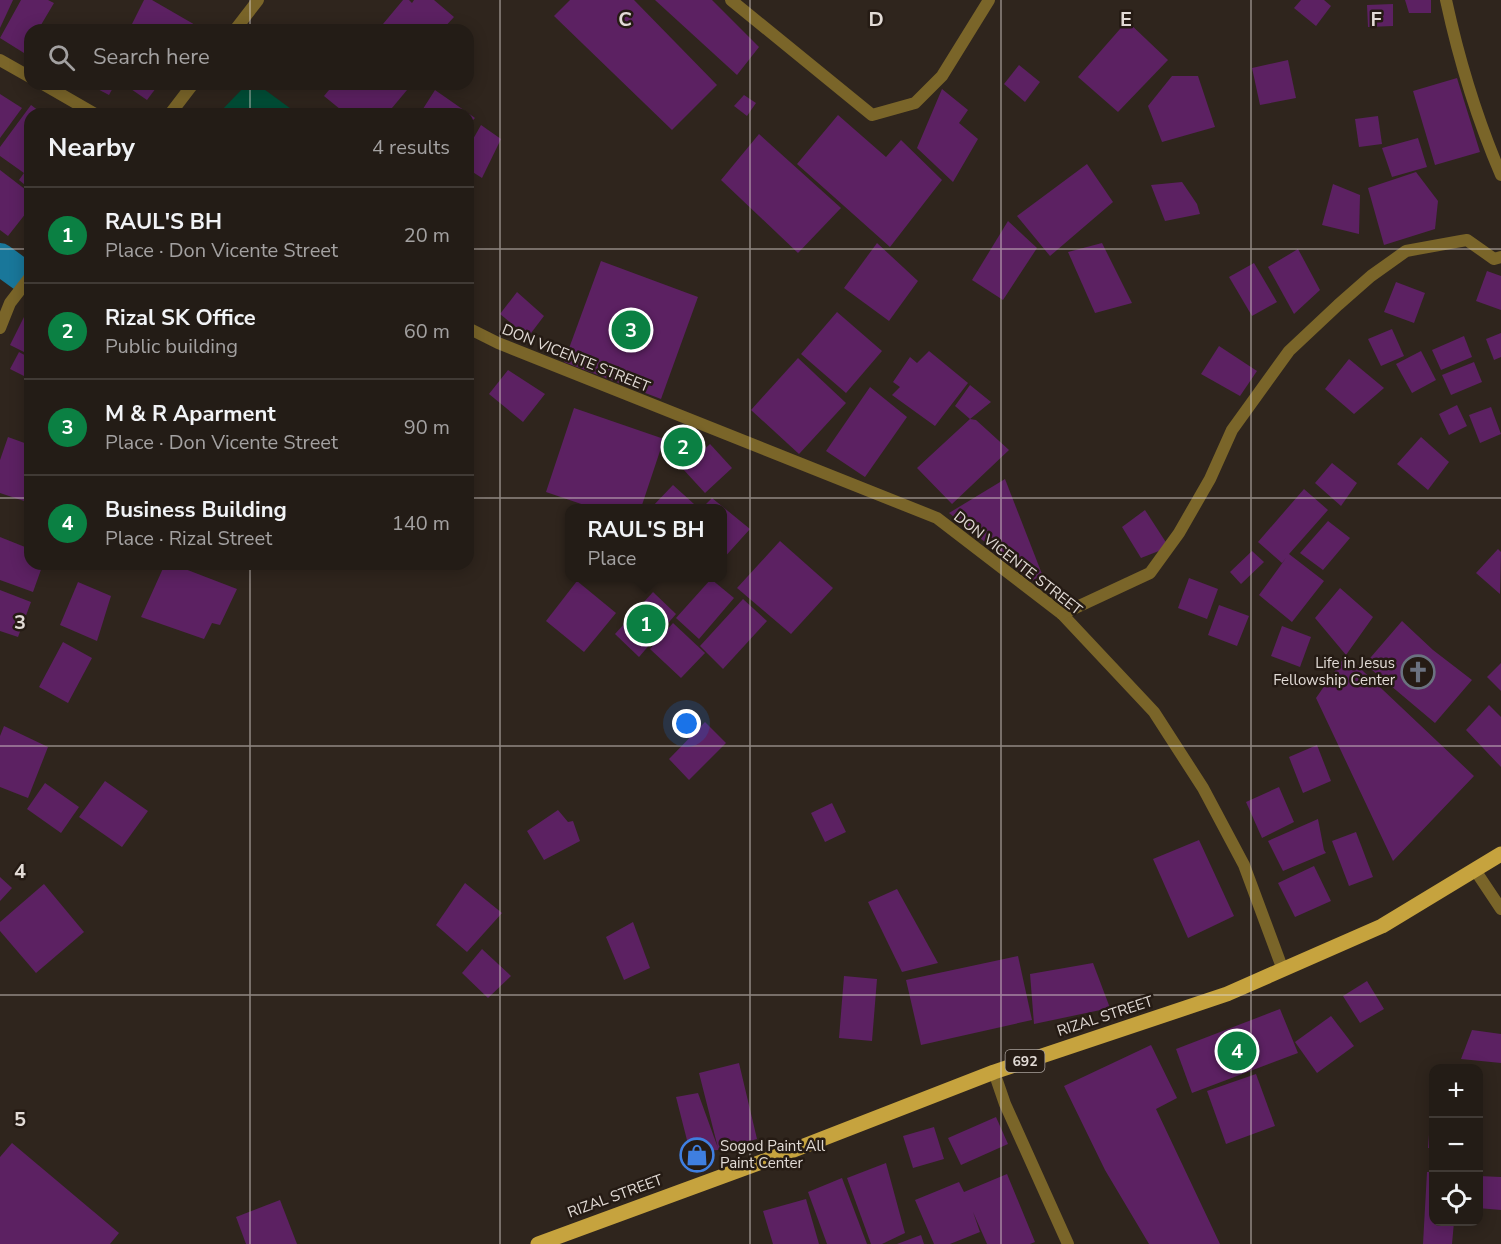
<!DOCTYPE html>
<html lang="en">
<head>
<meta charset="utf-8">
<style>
  body { margin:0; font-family:"Nunito Sans",sans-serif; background:#2f2923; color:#f1f3f6 }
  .controls { position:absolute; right:18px; bottom:18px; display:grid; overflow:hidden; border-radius:12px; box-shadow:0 3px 15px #0003 }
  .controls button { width:54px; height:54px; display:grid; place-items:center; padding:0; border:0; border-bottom:2px solid #403a35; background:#231c16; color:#f1f3f6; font:30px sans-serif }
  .you { position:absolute; left:687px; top:724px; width:21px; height:21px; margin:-15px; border:4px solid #fff; border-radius:50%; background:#1a73e8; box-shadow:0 0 0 9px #1a73e833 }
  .badge { display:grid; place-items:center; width:39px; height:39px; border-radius:50%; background:#0b8043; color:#fff; font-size:20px; font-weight:700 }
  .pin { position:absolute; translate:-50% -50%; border:3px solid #fff; box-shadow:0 2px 6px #0006 }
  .popup { position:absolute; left:565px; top:504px; width:162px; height:78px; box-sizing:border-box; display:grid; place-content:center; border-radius:12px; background:#231c16; filter:drop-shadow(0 2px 4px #0005); font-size:20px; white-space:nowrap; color:#a3a1a1 }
  .popup b { font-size:22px; color:#f1f3f6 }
  .popup::after { content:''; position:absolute; left:50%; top:100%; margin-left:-12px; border:12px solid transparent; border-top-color:#231c16 }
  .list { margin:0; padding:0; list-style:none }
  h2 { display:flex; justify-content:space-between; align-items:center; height:78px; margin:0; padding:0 24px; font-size:26px }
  h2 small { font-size:20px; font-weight:400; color:#a3a1a1 }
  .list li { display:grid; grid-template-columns:39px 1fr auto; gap:18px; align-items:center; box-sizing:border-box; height:96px; padding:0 24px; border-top:2px solid #403a35 }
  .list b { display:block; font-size:22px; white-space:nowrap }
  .list p { margin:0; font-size:20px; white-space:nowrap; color:#a3a1a1 }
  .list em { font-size:20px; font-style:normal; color:#a3a1a1 }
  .icon { flex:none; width:33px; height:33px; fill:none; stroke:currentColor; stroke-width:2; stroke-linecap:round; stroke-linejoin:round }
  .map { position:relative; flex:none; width:1501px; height:1244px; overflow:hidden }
  .search { position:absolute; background:#231c16; box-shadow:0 3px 15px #0003; left:24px; top:24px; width:450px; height:66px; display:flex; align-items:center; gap:15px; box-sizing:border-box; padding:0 21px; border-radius:18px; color:#a3a1a1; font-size:22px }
  .panel { position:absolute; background:#231c16; box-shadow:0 3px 15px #0003; left:24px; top:108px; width:450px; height:462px; border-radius:18px }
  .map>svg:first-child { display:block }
  .green { fill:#014e37 }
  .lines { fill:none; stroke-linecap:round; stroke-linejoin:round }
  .canal { stroke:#19779a; stroke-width:32 }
  .building { fill:#5c2162 }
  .service { stroke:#7a6529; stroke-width:12 }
  .minor { stroke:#7a6529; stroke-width:12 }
  .tertiary { stroke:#7a6529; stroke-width:12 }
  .primary { stroke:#c6a33e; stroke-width:15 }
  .grid { fill:none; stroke:#e2dbd6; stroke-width:1.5; stroke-opacity:0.55 }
  .labels { text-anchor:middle; stroke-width:5; stroke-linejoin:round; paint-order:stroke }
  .shield { fill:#251b14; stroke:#a9a19c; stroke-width:1.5 }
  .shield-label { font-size:14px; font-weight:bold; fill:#e2dbd6 }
  .street-label { font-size:15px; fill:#e2dbd6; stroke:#251b14 }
  .poi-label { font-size:15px; fill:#e2dbd6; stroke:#251b14; text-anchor:end }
  .grid-label { font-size:20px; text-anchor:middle; font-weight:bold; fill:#e2dbd6; stroke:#251b14; stroke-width:5; stroke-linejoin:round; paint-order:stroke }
</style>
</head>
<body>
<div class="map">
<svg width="1501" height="1244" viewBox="0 0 1501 1244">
  <rect width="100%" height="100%" fill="#2f251d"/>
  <path class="green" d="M247,84H257L298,114H218Z"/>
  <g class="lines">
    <path class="canal" d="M0,259L23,276"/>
  </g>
  <g class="building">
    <path d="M0,0H13L0,28Z"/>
    <path d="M21,0H48L54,3L38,30H30V43L24,53L0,38Z"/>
    <path d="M144,0H152L197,26L195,30H129Z"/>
    <path d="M403,0H409L412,3L414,0H434L454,17L442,30H378Z"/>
    <path d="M570,0H634L717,85L672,130L554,16Z"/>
    <path d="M655,0H712L759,47L737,75Z"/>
    <path d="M1301,0H1324L1331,6L1316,26L1294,8Z"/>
    <path d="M1405,0H1431V13H1409Z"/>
    <path d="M1393,4V26L1368,27L1367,5Z"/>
    <path d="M1127,21L1168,60L1118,112L1078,77Z"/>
    <path d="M1288,60L1296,98L1260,105L1252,68Z"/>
    <path d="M1019,65L1040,82L1025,102L1004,84Z"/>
    <path d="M1172,76H1198L1215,127L1162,142L1148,106Z"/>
    <path d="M1457,78L1480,152L1435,165L1413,91Z"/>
    <path d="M88,84H115L109,95Z"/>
    <path d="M130,84H159L147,100L128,87Z"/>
    <path d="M334,84H412L387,114H346L324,96Z"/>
    <path d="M942,89L968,110L959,123L978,139L953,182L917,148Z"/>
    <path d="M435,90L468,113L475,118L468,125V114H424L421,112Z"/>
    <path d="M0,94L22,108L0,138Z"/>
    <path d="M744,95L756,103L747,116L734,106Z"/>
    <path d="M31,105L43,114H30V189L19,180L24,173L0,156V147Z"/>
    <path d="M838,115L886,157L901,140L942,180L890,247L797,164Z"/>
    <path d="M1378,116L1382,144L1359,147L1355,119Z"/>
    <path d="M481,125L501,139L482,178L468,169V148Z"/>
    <path d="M759,134L841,208L798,253L721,180Z"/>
    <path d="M1418,138L1427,167L1392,177L1382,148Z"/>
    <path d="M1087,164L1113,202L1050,256L1017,216Z"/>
    <path d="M0,170L30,193V208L8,236L0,230Z"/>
    <path d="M1416,172L1438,201L1435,229L1384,245L1368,188Z"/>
    <path d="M1182,182L1197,204L1200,214L1165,221L1151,185Z"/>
    <path d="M1333,184L1360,195L1359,234L1322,225Z"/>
    <path d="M1008,221L1037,248L1003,300L972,280Z"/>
    <path d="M877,243L918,281L889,321L844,288Z"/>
    <path d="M1102,243L1132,303L1095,313L1068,252Z"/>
    <path d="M1298,249L1320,290L1294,314L1268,267Z"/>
    <path d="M601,261L698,297L661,399L564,362Z"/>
    <path d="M1254,263L1277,302L1252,316L1229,277Z"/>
    <path d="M1487,271L1501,276V310L1476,301Z"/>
    <path d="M1396,282L1425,293L1414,323L1384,312Z"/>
    <path d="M517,292L544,316L528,337L500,314Z"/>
    <path d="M837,312L882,351L846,393L801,354Z"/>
    <path d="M26,313L30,315V355L10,345Z"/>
    <path d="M1392,329L1404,356L1381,366L1368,339Z"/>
    <path d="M1501,333V357L1494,360L1486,339Z"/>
    <path d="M1464,336L1472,357L1441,370L1432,350Z"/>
    <path d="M1219,346L1257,371L1240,396L1201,374Z"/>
    <path d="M929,351L968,383L935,426L892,395L900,387L893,382L910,357L917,363Z"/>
    <path d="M1421,351L1436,380L1412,393L1396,364Z"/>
    <path d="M19,352L30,358V379L10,369Z"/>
    <path d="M798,358L846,403L799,454L751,410Z"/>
    <path d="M1349,359L1384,388L1354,414L1325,389Z"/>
    <path d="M1474,362L1482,382L1451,395L1442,375Z"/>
    <path d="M508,370L545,394L523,422L489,394Z"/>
    <path d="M970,385L991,402L970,419L976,420L1009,450L952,504L917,468L970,419L955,406Z"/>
    <path d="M870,387L907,417L865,477L826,451Z"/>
    <path d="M1457,405L1467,426L1449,435L1439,414Z"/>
    <path d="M1491,407L1501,434L1480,443L1469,415Z"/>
    <path d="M574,408L664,439L641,508H593L546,492Z"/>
    <path d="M672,430L706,442L685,463L662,453Z"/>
    <path d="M8,437L30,445V503L0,493V460Z"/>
    <path d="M1421,437L1449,462L1428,490L1397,464Z"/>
    <path d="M710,444L732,468L705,493L683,469Z"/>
    <path d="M1332,463L1357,483L1341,506L1315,483Z"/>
    <path d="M1005,479L1042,574L1033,581L949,513Z"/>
    <path d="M673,485L694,504L690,508H651Z"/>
    <path d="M1304,489L1328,510L1289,554L1324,581L1292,622L1259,595L1286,558L1282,563L1258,542Z"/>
    <path d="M712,498L750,529L722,560V508H702Z"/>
    <path d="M1145,510L1169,547L1141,558L1122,527Z"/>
    <path d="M1328,521L1350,538L1323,570L1300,553Z"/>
    <path d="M0,537L30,549V564H43L33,592L0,580Z"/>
    <path d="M780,541L833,588L791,634L737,588Z"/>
    <path d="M1498,549L1501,552L1500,594L1476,573Z"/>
    <path d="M1252,551L1264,562L1241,584L1230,572Z"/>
    <path d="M165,564H172L237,589L220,625L212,623L204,639L141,617Z"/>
    <path d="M1189,578L1218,589L1207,619L1178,608Z"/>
    <path d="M711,579L734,598L699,639L676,618Z"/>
    <path d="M577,581L616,613L584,652L546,621Z"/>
    <path d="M78,582L111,596L97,641L60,625Z"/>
    <path d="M1340,588L1373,617L1346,655L1474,776L1393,861L1316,698L1346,655L1315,618Z"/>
    <path d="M0,590L31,602L18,637L0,631Z"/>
    <path d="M653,592L676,614L639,657L615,634Z"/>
    <path d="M743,599L767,621L723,669L700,646Z"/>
    <path d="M1219,605L1249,616L1237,646L1208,635Z"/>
    <path d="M1402,621L1433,650L1472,680L1435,723L1365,664Z"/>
    <path d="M673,623L705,653L681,678L650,649Z"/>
    <path d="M1282,626L1311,637L1300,667L1271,656Z"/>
    <path d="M63,642L92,658L68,703L39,687Z"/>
    <path d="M1501,663V691L1487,677Z"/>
    <path d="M1489,705L1501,717V767L1466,730Z"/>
    <path d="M705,722L726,743L689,780L669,759Z"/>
    <path d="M4,726L48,747L28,798L0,787V736Z"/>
    <path d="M1317,745L1331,781L1303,793L1289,757Z"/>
    <path d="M105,781L148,811L122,847L79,817Z"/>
    <path d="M45,783L79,807L61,833L27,809Z"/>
    <path d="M1279,787L1294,822L1262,838L1246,802Z"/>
    <path d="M832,803L846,832L825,842L811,813Z"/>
    <path d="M558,810L568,822L573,821L580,841L544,860L527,831Z"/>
    <path d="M1318,819L1324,850L1326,853L1283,871L1268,841Z"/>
    <path d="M1356,832L1373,877L1349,886L1332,841Z"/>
    <path d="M1199,840L1234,916L1188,938L1153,859Z"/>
    <path d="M1314,866L1331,901L1295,917L1278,883Z"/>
    <path d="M0,877L12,888L0,901Z"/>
    <path d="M465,883L502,913L467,952L436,925Z"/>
    <path d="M44,884L84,932L36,973L0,931V922Z"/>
    <path d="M897,889L938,963L902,972L868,902Z"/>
    <path d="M633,922L650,968L624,980L606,937Z"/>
    <path d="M482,949L511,976L488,998L462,973Z"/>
    <path d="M1018,956L1032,1020L921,1045L906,980Z"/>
    <path d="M1093,963L1110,1008L1034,1024L1030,974Z"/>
    <path d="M844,976L877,979L872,1041L839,1038Z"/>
    <path d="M1367,981L1384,1009L1360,1023L1343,996Z"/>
    <path d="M1280,1009L1298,1053L1192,1093L1176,1049Z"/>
    <path d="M1331,1016L1354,1046L1317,1073L1295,1042Z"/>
    <path d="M1472,1030L1501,1034V1063L1461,1059Z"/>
    <path d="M1151,1045L1177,1098L1156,1109L1220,1244H1149L1105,1170L1064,1086Z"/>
    <path d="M739,1063L757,1139L718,1150L690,1152L676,1097L698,1093L718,1148L699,1073Z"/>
    <path d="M1256,1074L1275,1126L1226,1144L1207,1091Z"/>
    <path d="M1432,1095H1434V1148H1428Z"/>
    <path d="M996,1117L1008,1144L961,1165L948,1138Z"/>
    <path d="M934,1127L944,1159L913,1168L903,1136Z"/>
    <path d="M12,1143L119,1233L110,1244H0V1157Z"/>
    <path d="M886,1163L905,1233L882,1244H871L847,1178Z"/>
    <path d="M1427,1172H1434V1222H1454L1452,1244H1423Z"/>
    <path d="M1007,1174L1035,1242L1030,1244H987L973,1212L980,1232L950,1244H934L915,1200L959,1182L964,1192Z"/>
    <path d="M1478,1176L1501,1177V1210L1478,1208Z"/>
    <path d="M842,1178L867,1244H827L808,1192Z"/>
    <path d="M806,1199L819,1244H773L763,1211Z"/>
    <path d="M280,1200L297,1244H246L236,1217Z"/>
    <path d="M921,1235L924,1244H897Z"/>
  </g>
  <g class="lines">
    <path class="service" d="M994,1072L1005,1104L1068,1244"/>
    <g class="minor">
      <path d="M731,0L872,115L915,103L942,76L989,0"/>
      <path d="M1446,0C1459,60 1477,119 1501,175"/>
      <path d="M235,30L258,0"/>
      <path d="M0,60L30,77"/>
      <path d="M43,84L95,114"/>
      <path d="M170,114L193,84"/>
      <path d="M0,328L10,303L30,277"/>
      <path d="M468,328L498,343L937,518L1062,614L1154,712L1203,788L1244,865L1283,970"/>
      <path d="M1062,614L1150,573L1179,533L1210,479L1232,430L1289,351L1338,305L1371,276L1406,251L1461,241L1467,240L1494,259L1501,257"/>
    </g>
    <path class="tertiary" d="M1475,870L1501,909"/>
    <path class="primary" d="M538,1244L791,1151L994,1072L1227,994L1382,926L1501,854"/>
  </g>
  <path class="grid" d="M250,0V30M500,0V1244M750,0V1244M1001,0V1244M1251,0V1244M250,84V114M0,249H30M468,249H1501M0,498H30M468,498H1501M250,564V1244M0,746H1501M0,995H1501"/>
  <defs>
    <g id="church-ring" transform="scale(1.725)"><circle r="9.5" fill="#251b14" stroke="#6b7280" stroke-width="1.5"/><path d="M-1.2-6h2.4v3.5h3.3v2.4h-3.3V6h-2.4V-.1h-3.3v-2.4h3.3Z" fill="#6b7280"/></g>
    <g id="shop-ring" transform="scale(1.725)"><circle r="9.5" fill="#251b14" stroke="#3f7fe0" stroke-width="1.5"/><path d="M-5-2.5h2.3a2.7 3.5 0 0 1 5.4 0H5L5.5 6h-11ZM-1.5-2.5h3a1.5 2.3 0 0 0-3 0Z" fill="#3f7fe0"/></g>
  </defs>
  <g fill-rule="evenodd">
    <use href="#church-ring" x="1418" y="672"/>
    <use href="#shop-ring" x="697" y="1155"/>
  </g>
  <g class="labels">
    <rect class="shield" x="1005.5" y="1050" width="39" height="22" rx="4.5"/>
    <g class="shield-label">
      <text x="1025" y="1066">692</text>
    </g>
    <g class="street-label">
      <text transform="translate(576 358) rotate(22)" y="5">DON VICENTE STREET</text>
      <text transform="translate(1018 563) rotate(38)" y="5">DON VICENTE STREET</text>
      <text transform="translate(1105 1016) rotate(-18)" y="5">RIZAL STREET</text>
      <text transform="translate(615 1196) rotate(-20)" y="5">RIZAL STREET</text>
    </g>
    <g class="poi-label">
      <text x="1395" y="668">Life in Jesus<tspan x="1395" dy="17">Fellowship Center</tspan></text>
      <text x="720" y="1151" text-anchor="start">Sogod Paint All<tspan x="720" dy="17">Paint Center</tspan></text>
    </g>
  </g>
  <g class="grid-label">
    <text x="625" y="26">C</text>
    <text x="876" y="26">D</text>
    <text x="1126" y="26">E</text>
    <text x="1376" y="26">F</text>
    <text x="20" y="629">3</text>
    <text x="20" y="878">4</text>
    <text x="20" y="1126">5</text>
  </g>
</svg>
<div class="controls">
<button>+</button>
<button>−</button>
<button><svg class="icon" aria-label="locate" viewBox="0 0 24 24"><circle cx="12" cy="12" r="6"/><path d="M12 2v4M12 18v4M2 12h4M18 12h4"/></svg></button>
</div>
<div class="you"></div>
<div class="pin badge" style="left:646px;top:624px">1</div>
<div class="popup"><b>RAUL'S BH</b>Place</div>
<div class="pin badge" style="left:683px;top:447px">2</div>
<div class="pin badge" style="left:631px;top:330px">3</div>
<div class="pin badge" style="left:1237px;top:1051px">4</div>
<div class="search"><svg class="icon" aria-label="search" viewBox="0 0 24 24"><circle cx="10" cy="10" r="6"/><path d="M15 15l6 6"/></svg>Search here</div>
<section class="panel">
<h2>Nearby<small>4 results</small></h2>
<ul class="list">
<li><span class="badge">1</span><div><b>RAUL'S BH</b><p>Place · Don Vicente Street</p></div><em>20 m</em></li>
<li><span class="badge">2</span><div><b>Rizal SK Office</b><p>Public building</p></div><em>60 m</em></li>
<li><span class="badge">3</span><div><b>M &amp; R Aparment</b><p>Place · Don Vicente Street</p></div><em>90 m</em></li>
<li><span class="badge">4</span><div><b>Business Building</b><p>Place · Rizal Street</p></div><em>140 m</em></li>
</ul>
</section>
</div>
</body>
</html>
